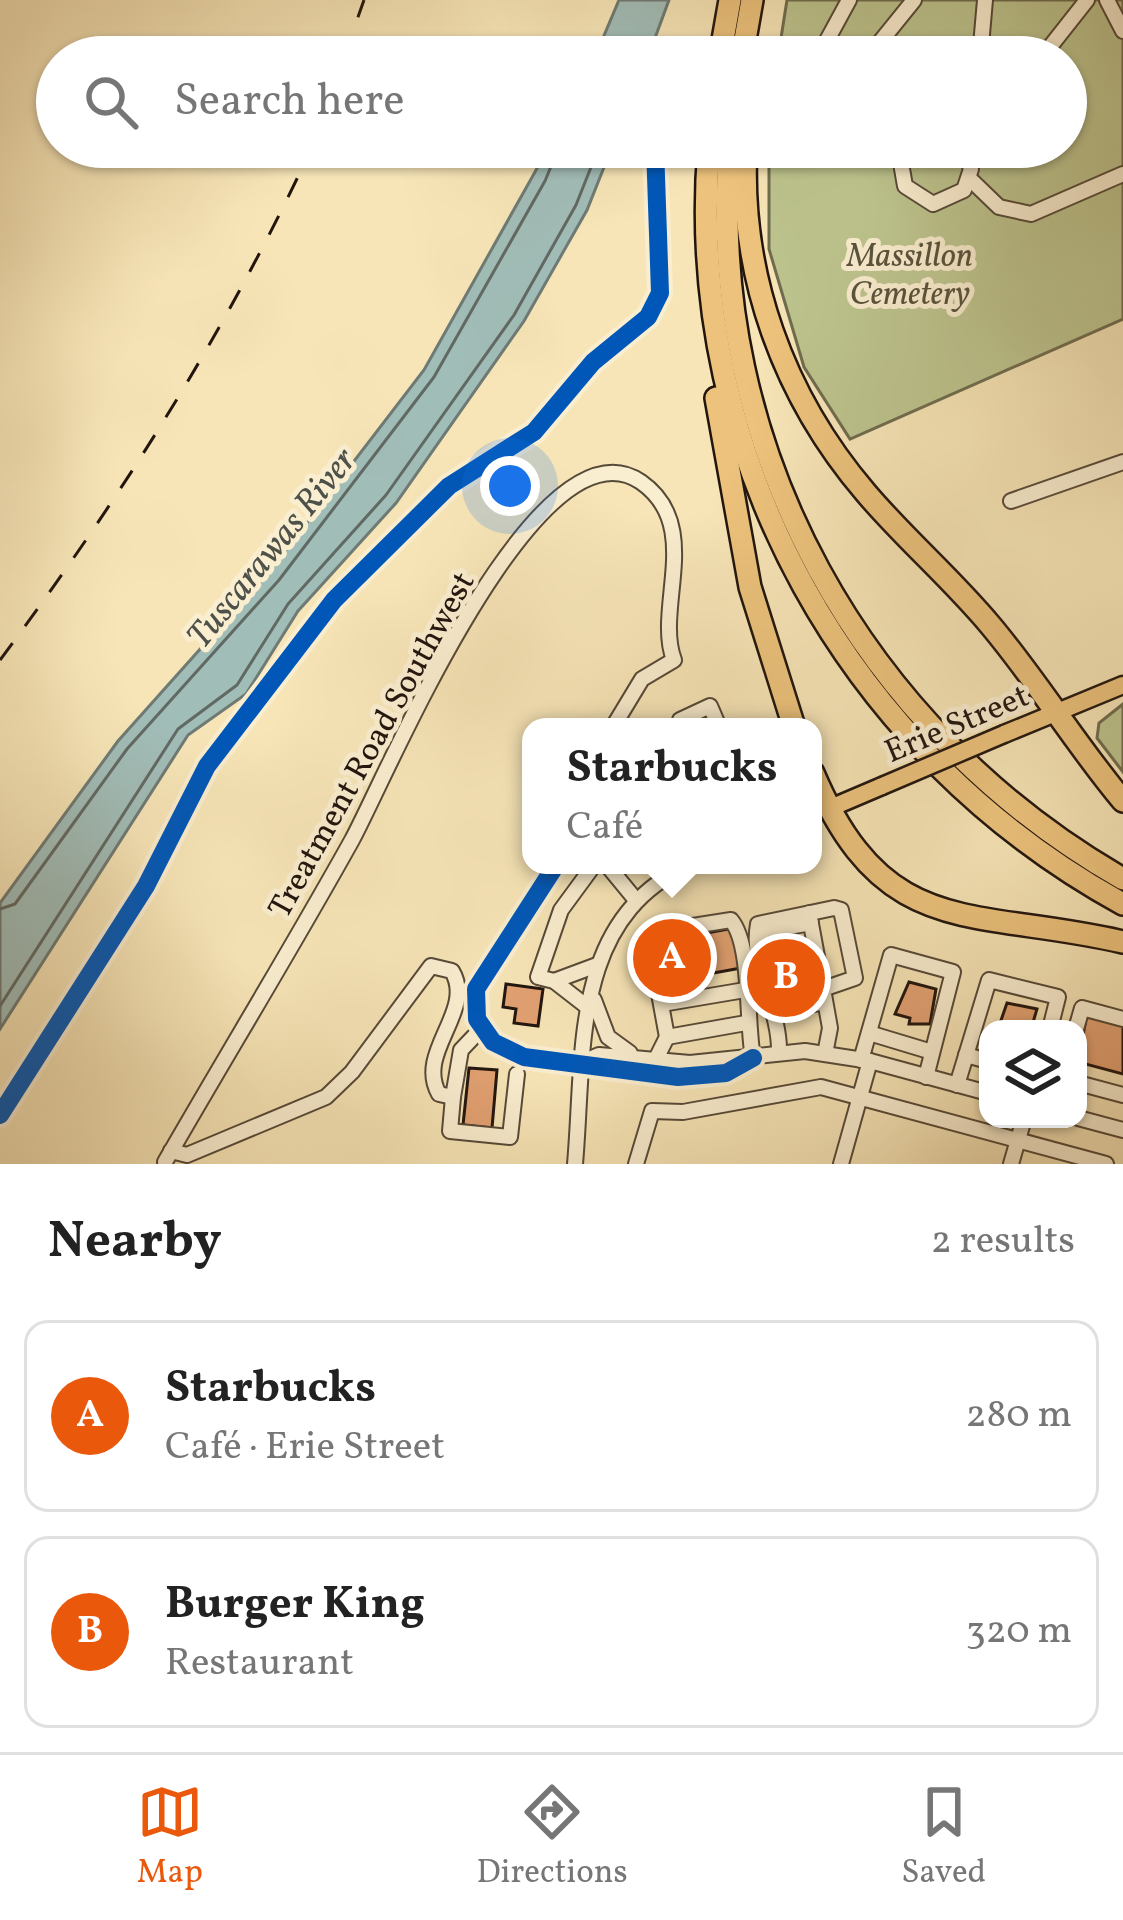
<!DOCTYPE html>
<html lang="en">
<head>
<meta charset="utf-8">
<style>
  body { margin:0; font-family:Vollkorn,serif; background:#f6f6f6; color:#222 }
  .controls { position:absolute; right:36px; bottom:36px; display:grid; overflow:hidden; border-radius:24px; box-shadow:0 3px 9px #0004 }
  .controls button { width:108px; height:108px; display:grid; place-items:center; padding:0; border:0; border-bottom:3px solid #e0e0e0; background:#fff; color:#222; font:60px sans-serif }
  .you { position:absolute; left:510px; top:486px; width:42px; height:42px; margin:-30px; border:9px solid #fff; border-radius:50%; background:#1a73e8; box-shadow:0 0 0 18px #1a73e833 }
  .badge { display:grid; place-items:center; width:78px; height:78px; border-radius:50%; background:#ea580c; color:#fff; font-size:39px; font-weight:700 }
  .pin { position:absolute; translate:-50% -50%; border:6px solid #fff; box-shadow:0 3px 12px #0006 }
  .popup { position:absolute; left:522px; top:718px; width:300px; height:156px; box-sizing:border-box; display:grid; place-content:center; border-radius:24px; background:#fff; filter:drop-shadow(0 3px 9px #0005); font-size:39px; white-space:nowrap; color:#767676 }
  .popup b { font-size:45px; color:#222 }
  .popup::after { content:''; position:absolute; left:50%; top:100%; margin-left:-24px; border:24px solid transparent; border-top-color:#fff }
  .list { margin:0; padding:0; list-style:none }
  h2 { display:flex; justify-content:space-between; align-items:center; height:156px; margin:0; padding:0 48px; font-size:51px }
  h2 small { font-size:39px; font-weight:400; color:#767676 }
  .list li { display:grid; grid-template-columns:78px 1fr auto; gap:36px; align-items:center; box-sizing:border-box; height:192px; margin:0 24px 24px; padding:0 24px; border:3px solid #e0e0e0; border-radius:24px }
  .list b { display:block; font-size:45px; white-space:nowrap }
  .list p { margin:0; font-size:39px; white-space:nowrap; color:#767676 }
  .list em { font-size:39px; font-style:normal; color:#767676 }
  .icon { flex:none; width:66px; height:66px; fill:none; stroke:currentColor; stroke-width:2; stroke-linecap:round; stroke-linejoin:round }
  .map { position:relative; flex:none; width:1123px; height:1164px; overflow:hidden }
  .search { position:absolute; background:#fff; box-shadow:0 3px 9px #0004; left:36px; right:36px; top:36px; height:132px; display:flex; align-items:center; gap:30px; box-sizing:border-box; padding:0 42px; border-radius:66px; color:#767676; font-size:45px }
  .sheet { height:588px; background:#fff }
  nav { display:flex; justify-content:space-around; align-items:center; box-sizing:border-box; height:168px; border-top:3px solid #e0e0e0; background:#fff; font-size:33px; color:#767676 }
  nav a { display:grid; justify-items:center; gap:6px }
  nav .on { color:#ea580c }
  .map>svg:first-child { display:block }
  .green { fill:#bdc48e; stroke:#6f6c4e; stroke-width:3 }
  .water { fill:#a1bdb8; stroke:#6e7a74; stroke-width:3 }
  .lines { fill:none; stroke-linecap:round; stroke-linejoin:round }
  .shore { stroke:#616963; stroke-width:3 }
  .building { fill:#e2a172; stroke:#21150e; stroke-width:3 }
  .minor-casing { stroke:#564938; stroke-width:18 }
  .major-casing { stroke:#21150e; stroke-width:21 }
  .highway-casing { stroke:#21150e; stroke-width:26 }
  .minor { stroke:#faeed0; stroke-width:14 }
  .major { stroke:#ecc27c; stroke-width:16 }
  .highway { stroke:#ecc27c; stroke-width:21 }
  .rail { stroke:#21150e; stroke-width:3; stroke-dasharray:21 21; stroke-linecap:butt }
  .major-bridge-casing { stroke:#21150e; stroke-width:21; stroke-linecap:butt }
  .major-bridge { stroke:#ecc27c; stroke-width:16 }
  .cycleway-casing { stroke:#faeed0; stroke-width:26 }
  .cycleway { stroke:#0057b8; stroke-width:18 }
  .labels { text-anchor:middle; stroke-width:10; stroke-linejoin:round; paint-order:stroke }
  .park-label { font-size:33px; font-style:italic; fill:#58523b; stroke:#faeed0 }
  .street-label { font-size:33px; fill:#21150e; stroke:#faeed0 }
  .water-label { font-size:36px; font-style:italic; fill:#4e504a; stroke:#faeed0 }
</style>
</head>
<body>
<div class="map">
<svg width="1123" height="1164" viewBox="0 0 1123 1164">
  <rect width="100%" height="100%" fill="#f7e5b7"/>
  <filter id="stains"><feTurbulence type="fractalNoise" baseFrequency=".00167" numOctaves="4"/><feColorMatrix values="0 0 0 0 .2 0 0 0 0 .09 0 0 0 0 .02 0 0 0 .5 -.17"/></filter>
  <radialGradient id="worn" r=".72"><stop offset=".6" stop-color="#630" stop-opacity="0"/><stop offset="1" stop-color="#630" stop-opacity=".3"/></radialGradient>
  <g class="green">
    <path d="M787,0H1123V319L850,439L804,367L769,249V147H1066V57H778Z"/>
    <path d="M1123,704V772L1097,738L1099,723Z"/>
  </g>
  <g class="water">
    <path d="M619,0H669L648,57H595Z"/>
    <path d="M549,147H612L587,210L524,321L396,503L298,611L246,694L188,735L0,1029V903L118,741L269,572L424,370Z"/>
  </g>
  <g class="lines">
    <g class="shore">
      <path d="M0,909L15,904L127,749L279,580L434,377L545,181L559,147"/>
      <path d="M0,1006L178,729L237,685L288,604L386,495L514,315L576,205L599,147"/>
    </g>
  </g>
  <g class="building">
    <path d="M734,928L741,968L664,982L657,942Z"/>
    <path d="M793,948L799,987L777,990L771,952Z"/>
    <path d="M909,982L936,989L930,1024H909L910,1018L895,1014Z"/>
    <path d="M506,984L543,989L538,1026L514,1023L516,1009L503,1007Z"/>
    <path d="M1007,1003L1037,1009L1031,1029H998Z"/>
    <path d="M1087,1014L1123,1024V1074L1078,1062Z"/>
    <path d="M469,1068L497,1070L492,1128L463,1125Z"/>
  </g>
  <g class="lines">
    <g class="minor-casing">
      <g id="minor">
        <path d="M1107,0L1123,31"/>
        <path d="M818,57L849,0"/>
        <path d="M868,57L914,0"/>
        <path d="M980,57L985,0"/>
        <path d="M1042,57L1087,0"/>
        <path d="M909,147L901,163L905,186L933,204L964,190L971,169L963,147"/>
        <path d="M970,179L999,207L1031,214L1123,174"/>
        <path d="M1011,501L1123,462"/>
        <path d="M683,727L680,720L710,706L719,727"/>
        <path d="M556,865L476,989L477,1019L493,1042L524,1057L678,1077L726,1073L753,1058"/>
        <path d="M607,865L635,899"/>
        <path d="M767,952L766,938L772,930L811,923"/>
        <path d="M554,981L597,965"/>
        <path d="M823,989L830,1028L825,1054"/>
        <path d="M594,1000L608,1037L630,1053"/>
        <path d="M662,1004L745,990"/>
        <path d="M772,1004L787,1009L825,1002"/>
        <path d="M590,1009L554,981L538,977L561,910L594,865"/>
        <path d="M1076,1029L1082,1008L1123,1019"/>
        <path d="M869,1033L932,1052"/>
        <path d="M667,1037L746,1023"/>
        <path d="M779,1052C780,1009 750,966 758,924L834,908L841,910L855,978L823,989L809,913"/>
        <path d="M966,1055L988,1061"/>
        <path d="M861,1060L891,955L953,972L926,1077"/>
        <path d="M655,1061L667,1037L649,939L661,931L731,920C752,945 746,1021 753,1058"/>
        <path d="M583,1062L599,1055L690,1063L805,1051L870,1061L988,1093"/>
        <path d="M1078,1083L1123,1095"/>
        <path d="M957,1085L989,980L1058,997L1050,1029"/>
        <path d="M453,1097L450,1131L510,1137L517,1074"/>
        <path d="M1078,1118L1123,1130"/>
        <path d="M171,1151L187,1155L326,1097L352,1072L431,966L452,971C476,1011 415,1052 439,1094L453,1097L461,1050L482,1028"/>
        <path d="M165,1162C227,1054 292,948 352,840C386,778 537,411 641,482C704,526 654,608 674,660L642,679L613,727"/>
        <path d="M575,1164C585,1052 570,919 689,865"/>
        <path d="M636,1164L652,1111L683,1112L821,1087L1106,1164"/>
        <path d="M841,1164L870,1061"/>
        <path d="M1011,1164L1024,1119"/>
      </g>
    </g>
    <g class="major-casing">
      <g id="major">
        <path d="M1004,734L1123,685"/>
        <path d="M828,809L882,786"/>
      </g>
    </g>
    <g class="highway-casing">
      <g id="highway">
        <path d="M720,57L730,0"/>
        <path d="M742,57L752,0"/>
        <path d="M709,147C683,459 850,755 1123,904"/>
        <path d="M730,147C703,448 864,731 1123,879"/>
        <path d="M746,147C739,274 783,396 866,493C905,539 952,579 991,626C1038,682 1076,745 1123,801"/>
        <path d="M716,398L750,587L794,727"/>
        <path d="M813,773C885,942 971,907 1123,942"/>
      </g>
    </g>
    <use href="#minor" class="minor"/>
    <use href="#major" class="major"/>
    <use href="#highway" class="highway"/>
    <g class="rail">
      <path d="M344,57L364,0"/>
      <path d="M0,660C121,498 227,330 312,147"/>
    </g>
    <g class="major-bridge-casing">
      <path id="major-bridge" d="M882,786L1004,734"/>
    </g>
    <use href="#major-bridge" class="major-bridge"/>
    <g class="cycleway-casing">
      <g id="cycleway">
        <path d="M556,865L476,989L477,1019L493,1042L524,1057L678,1077L726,1073L753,1058"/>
        <path d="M0,1115L146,886L207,766L334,600L449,486L534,432L593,362L648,317L660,293L655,147"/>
      </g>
    </g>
    <use href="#cycleway" class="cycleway"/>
  </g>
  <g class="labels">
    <g class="park-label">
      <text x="910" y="266">Massillon<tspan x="910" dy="38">Cemetery</tspan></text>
    </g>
    <g class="street-label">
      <text transform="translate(956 722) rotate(-23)" y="12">Erie Street</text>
      <text transform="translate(370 744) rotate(-61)" y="12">Treatment Road Southwest</text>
    </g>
    <g class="water-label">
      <text transform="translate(270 547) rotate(-51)" y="13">Tuscarawas River</text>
    </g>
  </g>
  <rect width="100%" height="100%" filter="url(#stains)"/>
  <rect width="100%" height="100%" fill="url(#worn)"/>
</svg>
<div class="controls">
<button><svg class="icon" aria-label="layers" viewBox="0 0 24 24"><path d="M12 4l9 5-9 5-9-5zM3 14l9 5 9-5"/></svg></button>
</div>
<div class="you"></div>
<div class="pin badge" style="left:672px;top:958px">A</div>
<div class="popup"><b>Starbucks</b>Café</div>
<div class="pin badge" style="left:786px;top:978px">B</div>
<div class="search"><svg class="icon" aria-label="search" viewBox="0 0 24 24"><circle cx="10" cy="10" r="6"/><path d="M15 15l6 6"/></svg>Search here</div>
</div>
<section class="sheet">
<h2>Nearby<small>2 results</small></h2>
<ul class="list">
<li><span class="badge">A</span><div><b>Starbucks</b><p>Café · Erie Street</p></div><em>280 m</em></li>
<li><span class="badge">B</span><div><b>Burger King</b><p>Restaurant</p></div><em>320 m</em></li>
</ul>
</section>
<nav>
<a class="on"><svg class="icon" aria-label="map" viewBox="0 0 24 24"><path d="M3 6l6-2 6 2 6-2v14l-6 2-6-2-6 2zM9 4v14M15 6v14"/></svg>Map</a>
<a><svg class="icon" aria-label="directions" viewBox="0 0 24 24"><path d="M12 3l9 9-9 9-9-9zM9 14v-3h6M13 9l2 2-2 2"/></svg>Directions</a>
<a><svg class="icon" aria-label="saved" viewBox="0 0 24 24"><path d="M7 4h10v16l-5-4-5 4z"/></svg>Saved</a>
</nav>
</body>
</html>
